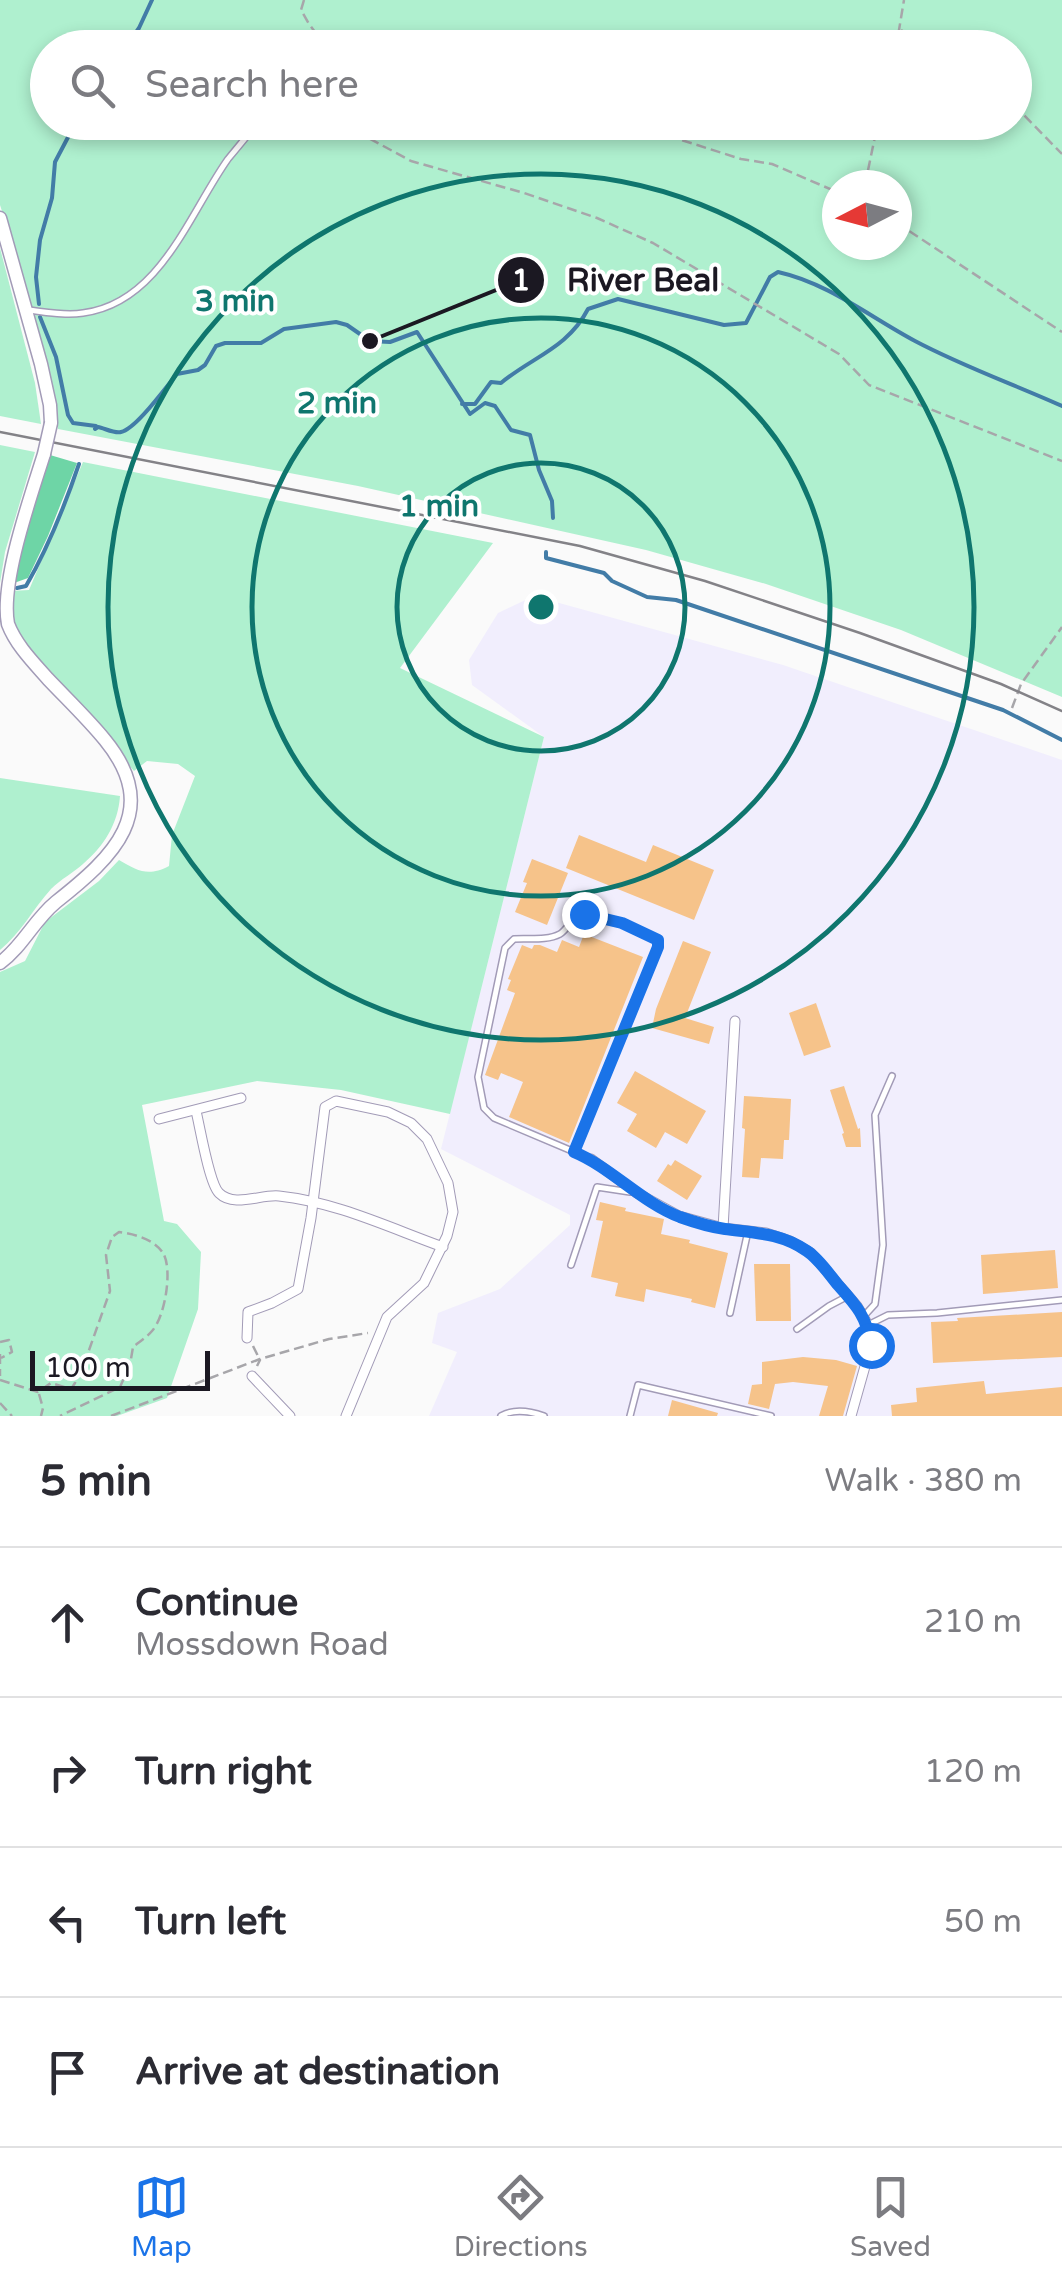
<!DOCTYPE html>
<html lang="en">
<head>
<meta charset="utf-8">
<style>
  body { margin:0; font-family:"Varela Round",sans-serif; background:#f7f7f7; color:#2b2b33 }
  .compass { position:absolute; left:822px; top:170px; width:90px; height:90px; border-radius:50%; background:#fff; box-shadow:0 5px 15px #0003; rotate:264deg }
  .scale { position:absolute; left:30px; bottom:25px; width:180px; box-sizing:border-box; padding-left:10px; border:5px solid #1b1822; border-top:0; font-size:28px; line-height:35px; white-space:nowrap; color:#1b1822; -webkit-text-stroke:8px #fff; paint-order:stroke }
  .stop { position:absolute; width:30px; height:30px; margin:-22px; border:8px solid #1a73e8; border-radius:50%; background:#fff }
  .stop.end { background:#1a73e8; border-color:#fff; box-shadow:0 2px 10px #0008 }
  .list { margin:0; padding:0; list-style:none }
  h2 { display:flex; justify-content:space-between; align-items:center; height:130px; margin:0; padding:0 40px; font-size:42px }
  h2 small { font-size:32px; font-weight:400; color:#7c7c81 }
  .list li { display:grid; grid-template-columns:65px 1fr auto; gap:30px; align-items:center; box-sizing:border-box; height:150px; padding:0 40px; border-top:2px solid #e1e1e2 }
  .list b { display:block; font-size:38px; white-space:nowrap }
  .list p { margin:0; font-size:32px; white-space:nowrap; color:#7c7c81 }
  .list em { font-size:32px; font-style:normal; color:#7c7c81 }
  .icon { flex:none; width:55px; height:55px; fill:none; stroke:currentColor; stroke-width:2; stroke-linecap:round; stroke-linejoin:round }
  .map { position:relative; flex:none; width:1062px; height:1416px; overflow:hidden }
  .search { position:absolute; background:#fff; box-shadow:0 5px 15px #0003; left:30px; right:30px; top:30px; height:110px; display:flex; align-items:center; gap:25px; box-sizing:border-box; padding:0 35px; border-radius:55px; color:#7c7c81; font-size:38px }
  .sheet { height:730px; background:#fff }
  nav { display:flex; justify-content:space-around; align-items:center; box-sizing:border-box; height:140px; border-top:2px solid #e1e1e2; background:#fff; font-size:28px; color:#7c7c81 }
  nav a { display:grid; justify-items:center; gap:5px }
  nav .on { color:#1a73e8 }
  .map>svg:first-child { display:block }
  .built { fill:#f1eefd }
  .green { fill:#aff0cf; fill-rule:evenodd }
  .forest { fill:#6ed5a6 }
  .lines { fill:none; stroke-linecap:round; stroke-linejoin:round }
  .stream { stroke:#427ca7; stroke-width:4 }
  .building { fill:#f6c38a }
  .lane-casing { stroke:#a29bb7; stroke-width:8 }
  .street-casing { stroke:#a29bb7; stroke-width:11 }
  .secondary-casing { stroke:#a29bb7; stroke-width:15 }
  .path { stroke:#a7a6aa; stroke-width:2.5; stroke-dasharray:10 5; stroke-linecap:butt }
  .lane { stroke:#fff; stroke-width:5 }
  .street { stroke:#fff; stroke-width:9 }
  .secondary { stroke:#fff; stroke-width:12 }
  .tram { stroke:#838287; stroke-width:2.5 }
  .secondary-bridge-casing { stroke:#a29bb7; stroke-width:15; stroke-linecap:butt }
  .secondary-bridge { stroke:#fff; stroke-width:12 }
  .route { stroke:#1a73e8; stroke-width:12 }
  .ring { fill:none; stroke:#0f766e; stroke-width:5 }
  .centre { fill:#0f766e; stroke:#fff; stroke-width:5 }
  .ring-label { font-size:30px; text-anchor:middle; font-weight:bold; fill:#0f766e; stroke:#fff; stroke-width:8; stroke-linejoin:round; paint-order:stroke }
  .leader { fill:none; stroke:#1b1822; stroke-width:4 }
  .callout-dot { fill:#1b1822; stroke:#fff; stroke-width:4 }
  .mark-label { font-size:30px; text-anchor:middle; font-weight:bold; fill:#fff }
  .callout-label { font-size:32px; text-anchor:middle; font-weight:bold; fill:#1b1822; stroke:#fff; stroke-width:8; stroke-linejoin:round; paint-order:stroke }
</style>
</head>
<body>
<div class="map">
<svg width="1062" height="1416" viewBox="0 0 1062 1416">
  <rect width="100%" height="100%" fill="#fafafa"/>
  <path class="built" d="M534,596L783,665L1062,760V1416H429L457,1352L432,1343L438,1313L500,1289L570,1225V1215L441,1149L544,737L472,685L469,660L498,613Z"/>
  <g class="green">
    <path d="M0,0H1062V697L901,630L766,584L646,550L358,486L58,429L54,397L12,242L0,205ZM48,48H1014V122H48ZM837,185H897V245H837Z"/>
    <path d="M0,248L35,383L41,424L0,416Z"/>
    <path d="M0,445L35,452L5,552L0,583Z"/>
    <path d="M83,462L493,543L400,668L544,737L450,1114L341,1090L257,1081L142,1105L164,1221L177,1224L201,1252L198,1309L167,1398L117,1416H0V972L25,961L45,922L99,881L119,860C138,871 148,877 169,866L172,835L195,776L178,764L147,761L134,771L27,647L13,620L11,591L29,590Z"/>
    <path d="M0,778L120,796C118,824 104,846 83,864C73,873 61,879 51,889C33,909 21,933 0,950Z"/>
  </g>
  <path class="forest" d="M50,455L77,463L48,536L28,578L14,583L15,569Z"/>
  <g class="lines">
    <g class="stream">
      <path d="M125,48L139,28L152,0"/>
      <path d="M39,304L36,277L40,240L52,198L55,162L76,122"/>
      <path d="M40,317L56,357L68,415L73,423L96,426"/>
      <path d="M462,404H475L491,382L501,383C532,357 568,348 588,309L618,299L724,325L746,323L770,277L778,272C828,283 870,317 915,341C962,366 1013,384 1062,406"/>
      <path d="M95,429L98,427C104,428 115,434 121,432C136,429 166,387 177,374L198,370L205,365L216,346L225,343H261L284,329L336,322L347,325L370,341L390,342L417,332L470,414L485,403L495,406L511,430L530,435L539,470L552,501L553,518"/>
      <path d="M546,552V558L604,573L612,581L647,597L676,600L1003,710L1062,740"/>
      <path d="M17,588L26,586C48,548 65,505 79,464"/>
    </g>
  </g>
  <g class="building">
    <path d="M579,835L646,862L653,845L714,870L694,920L566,868Z"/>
    <path d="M532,859L568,873L547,925L515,912L527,883L523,882Z"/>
    <path d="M584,934L643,957L569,1143L509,1117L523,1082L501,1073L498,1080L485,1075L515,993L507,990L511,980L508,979L522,945L532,949L534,945H540L557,952L562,940L579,947Z"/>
    <path d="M683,941L711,952L685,1018L714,1027L709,1044L652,1028L656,1009Z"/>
    <path d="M816,1003L831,1047L804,1056L789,1013Z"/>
    <path d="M635,1071L706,1111L687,1144L665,1132L656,1148L627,1131L637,1114L617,1103Z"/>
    <path d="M844,1086L858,1129L860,1128L861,1147H846L842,1134L844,1133L830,1090Z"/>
    <path d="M744,1096L791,1099L789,1140H784L783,1159L761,1158L759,1178L742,1177L745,1129L742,1128Z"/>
    <path d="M675,1160L702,1176L687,1200L657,1181L668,1164L671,1166Z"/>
    <path d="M600,1202L626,1208L625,1211L664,1219L661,1234L690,1240L689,1243L728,1253L715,1308L691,1302L692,1299L646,1289L644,1302L615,1296L618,1283L591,1277L603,1221L596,1220Z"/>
    <path d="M1055,1250L1058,1288L983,1294L981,1255Z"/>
    <path d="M754,1264H790L791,1321H756Z"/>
    <path d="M1062,1312V1357L933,1363L931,1322L958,1321L957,1318Z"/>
    <path d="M803,1357L836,1360L857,1366L843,1416H819L828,1386L793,1382L775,1384L769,1409L748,1404L752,1385L762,1384V1362Z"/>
    <path d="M984,1381L986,1394L1062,1387V1416H892L891,1405L917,1402L916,1388Z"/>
    <path d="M672,1400L718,1413L717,1416H668Z"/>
  </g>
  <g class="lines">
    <g class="lane-casing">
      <g id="lane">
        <path d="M28,310C46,312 65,316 83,313C160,303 189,214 228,159C238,147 248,135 258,122"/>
        <path d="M574,1152L658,947L657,940C641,932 601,912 584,914C572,916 569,928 560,934C547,941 528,938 514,939L505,948L478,1077L484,1108L494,1118L591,1159"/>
        <path d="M571,1265L597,1187L630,1192"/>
        <path d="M730,1313L748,1231"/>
        <path d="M863,1317L875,1304L883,1245L875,1115L892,1076"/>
        <path d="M868,1325L888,1315L937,1313L1062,1300"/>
        <path d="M797,1329L829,1306L848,1296"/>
        <path d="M501,1416C514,1408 530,1411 544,1416"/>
        <path d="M630,1416L638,1385L771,1416"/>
      </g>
    </g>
    <g class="street-casing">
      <g id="street">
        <path d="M196,1111C200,1127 209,1183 219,1193C234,1208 261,1194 279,1196C336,1202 390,1228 443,1247"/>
        <path d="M159,1119L241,1098"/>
        <path d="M591,1159L637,1193L679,1216L723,1228L766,1233L790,1241L811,1253L857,1306L868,1325L871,1345L851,1416"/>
        <path d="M723,1228L735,1021"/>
        <path d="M247,1338L248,1312L272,1303L298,1289L311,1218L325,1107L336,1101L388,1112L411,1123L427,1139L448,1183L453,1212L447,1236L424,1283L387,1317L346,1416"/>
        <path d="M252,1376L290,1416"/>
      </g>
    </g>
    <g class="secondary-casing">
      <g id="secondary">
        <path d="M0,218L41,364L50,405L51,423"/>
        <path d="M0,963C23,946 34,920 56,902C113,857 163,811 105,740C88,719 67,699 48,679C33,662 16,645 8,624C0,582 31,496 44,454"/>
      </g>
    </g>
    <g class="path">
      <path d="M304,0L301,10L309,24L327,48"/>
      <path d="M901,30L930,48"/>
      <path d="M896,48L904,0"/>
      <path d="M1014,105L1062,154"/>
      <path d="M345,122L352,129L411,161L524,193L597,218L653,243L839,354L869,385L1062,461"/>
      <path d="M625,122L741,159L772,164L837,192"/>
      <path d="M865,185L878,122"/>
      <path d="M897,223L1062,332"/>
      <path d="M1012,708L1021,684L1062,627"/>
      <path d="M0,1342L9,1340L12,1352L1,1358"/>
      <path d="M253,1346L260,1360L257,1366"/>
      <path d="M0,1354V1376"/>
      <path d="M0,1380L38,1392L51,1383L71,1389L75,1383L76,1373L88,1353L110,1291L106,1255L112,1237L119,1232C134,1234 154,1239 163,1253C173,1269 165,1317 152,1331C147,1337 139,1342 133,1347L130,1365L120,1387L60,1416"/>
      <path d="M39,1394L43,1408L41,1416"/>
      <path d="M0,1403L12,1416"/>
      <path d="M111,1416L260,1359L329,1339L368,1333"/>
    </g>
    <use href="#lane" class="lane"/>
    <use href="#street" class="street"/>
    <use href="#secondary" class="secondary"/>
    <path class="tram" d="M0,432L580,546L705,581L860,633L1001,684L1062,711"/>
    <g class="secondary-bridge-casing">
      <path id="secondary-bridge" d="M44,454L51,423"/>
    </g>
    <use href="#secondary-bridge" class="secondary-bridge"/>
  </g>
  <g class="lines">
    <path class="route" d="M584,914L622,923L658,940V947L574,1152C612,1168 641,1202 680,1217C694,1222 711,1227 725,1229C755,1233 781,1233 807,1251C819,1259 829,1274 838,1285C856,1305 867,1317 871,1345"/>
  </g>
  <g class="ring">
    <circle cx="541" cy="607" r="144"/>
    <circle cx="541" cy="607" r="289"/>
    <circle cx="541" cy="607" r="433"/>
  </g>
  <circle cx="541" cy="607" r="15" class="centre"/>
  <g class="ring-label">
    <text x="235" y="311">3 min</text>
    <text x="337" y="413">2 min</text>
    <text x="439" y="516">1 min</text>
  </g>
  <path class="leader" d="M370 341L521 280"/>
  <g class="callout-dot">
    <circle cx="370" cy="341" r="10"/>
    <circle cx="521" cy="280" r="25"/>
  </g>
  <g class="mark-label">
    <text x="521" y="290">1</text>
  </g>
  <g class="callout-label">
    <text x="643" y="291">River Beal</text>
  </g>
</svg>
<svg class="compass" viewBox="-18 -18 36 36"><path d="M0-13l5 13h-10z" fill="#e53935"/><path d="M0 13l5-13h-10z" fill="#7c7c81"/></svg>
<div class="scale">100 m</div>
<div class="stop" style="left:871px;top:1345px"></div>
<div class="stop end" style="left:584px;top:914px"></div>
<div class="search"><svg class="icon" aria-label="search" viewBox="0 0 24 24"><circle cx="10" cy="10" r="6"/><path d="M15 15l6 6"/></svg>Search here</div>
</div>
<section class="sheet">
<h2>5 min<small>Walk · 380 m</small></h2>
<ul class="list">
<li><svg class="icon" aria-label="ahead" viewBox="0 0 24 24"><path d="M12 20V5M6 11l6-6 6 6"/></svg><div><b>Continue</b><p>Mossdown Road</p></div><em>210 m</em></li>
<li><svg class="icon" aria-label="right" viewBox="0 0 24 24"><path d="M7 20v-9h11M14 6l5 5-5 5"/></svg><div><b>Turn right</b></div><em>120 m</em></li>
<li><svg class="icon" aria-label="left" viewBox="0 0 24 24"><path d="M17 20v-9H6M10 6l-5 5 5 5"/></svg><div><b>Turn left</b></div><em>50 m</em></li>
<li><svg class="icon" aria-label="arrive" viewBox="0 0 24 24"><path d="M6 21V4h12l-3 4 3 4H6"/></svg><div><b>Arrive at destination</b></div></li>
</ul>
</section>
<nav>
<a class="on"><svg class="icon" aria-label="map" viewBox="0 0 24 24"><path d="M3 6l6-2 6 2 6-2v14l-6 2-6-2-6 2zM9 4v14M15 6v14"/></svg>Map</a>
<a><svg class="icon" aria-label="directions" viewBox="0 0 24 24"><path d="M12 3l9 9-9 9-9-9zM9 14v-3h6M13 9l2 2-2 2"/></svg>Directions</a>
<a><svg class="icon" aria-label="saved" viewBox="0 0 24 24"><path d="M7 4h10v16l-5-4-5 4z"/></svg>Saved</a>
</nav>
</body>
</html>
